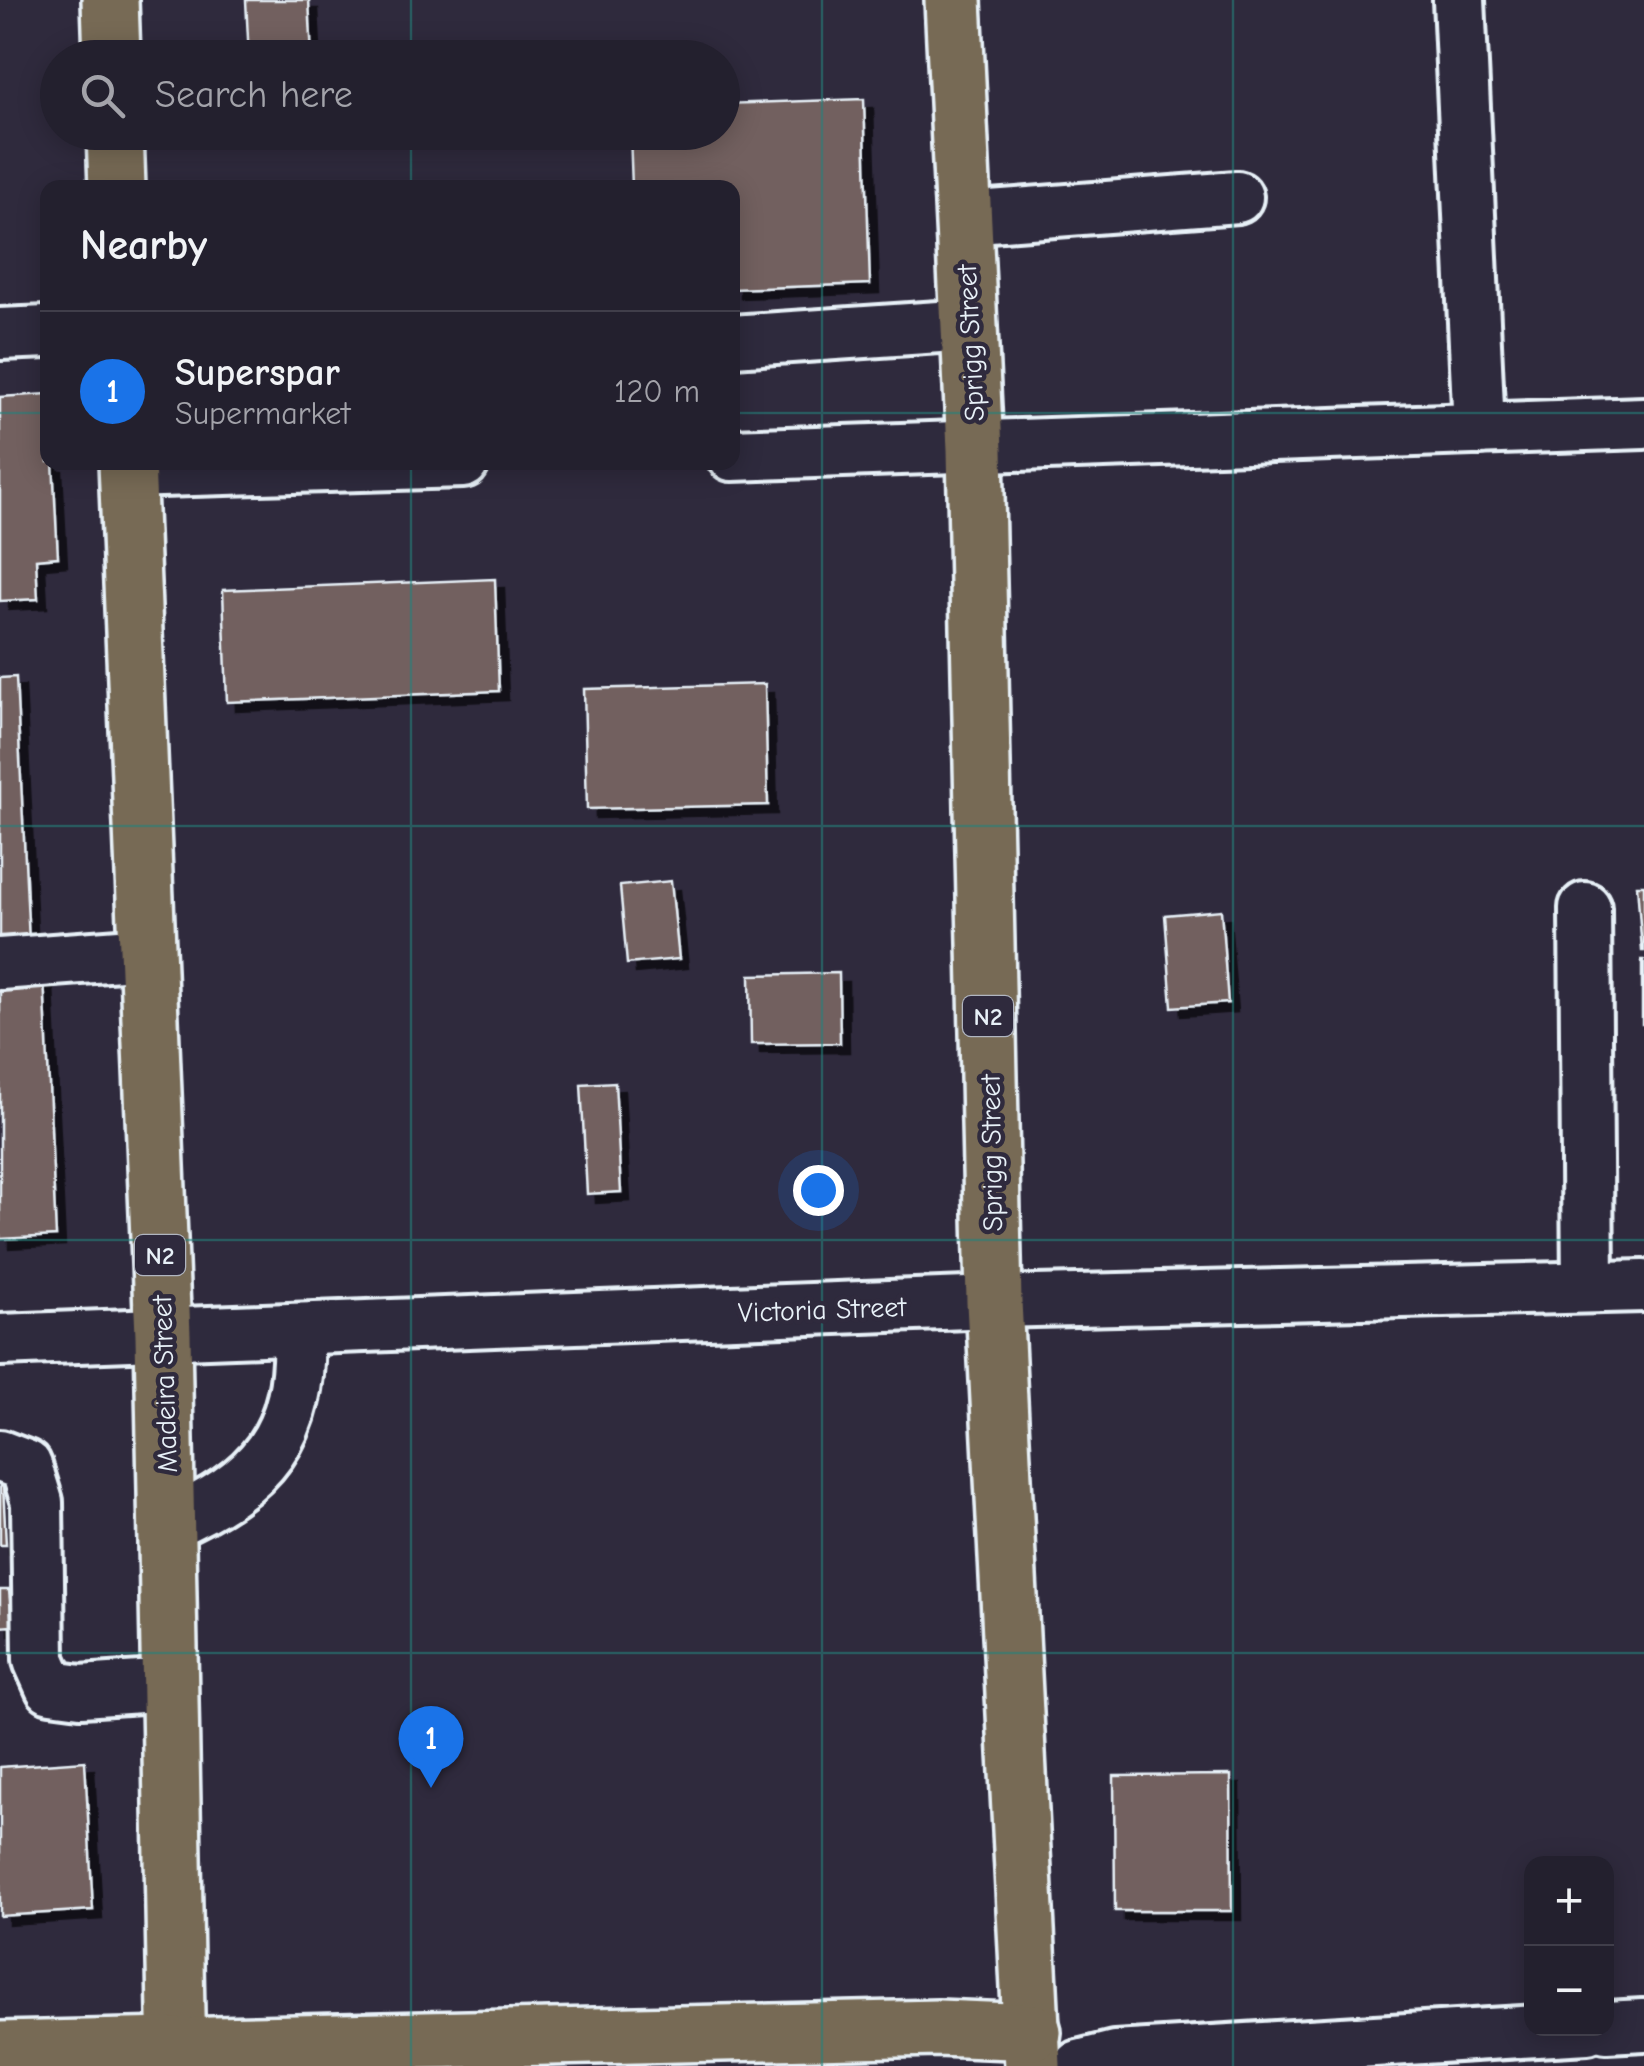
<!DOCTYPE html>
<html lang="en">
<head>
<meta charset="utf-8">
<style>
  body { margin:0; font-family:"Comic Neue",sans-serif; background:#2f2d3a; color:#f1f3f6 }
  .controls { position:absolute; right:30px; bottom:30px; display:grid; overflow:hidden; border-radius:20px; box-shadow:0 5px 25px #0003 }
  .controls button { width:90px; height:90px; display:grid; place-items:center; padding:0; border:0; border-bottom:2px solid #403e4a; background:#23202e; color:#f1f3f6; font:50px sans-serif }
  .you { position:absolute; left:818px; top:1190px; width:35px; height:35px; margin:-25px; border:8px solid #fff; border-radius:50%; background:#1a73e8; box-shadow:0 0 0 15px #1a73e833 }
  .badge { display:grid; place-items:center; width:65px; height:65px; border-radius:50%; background:#1a73e8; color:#fff; font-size:32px; font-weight:700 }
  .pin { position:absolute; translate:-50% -82px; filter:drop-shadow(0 2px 5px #0008) }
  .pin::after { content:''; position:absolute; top:52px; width:35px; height:30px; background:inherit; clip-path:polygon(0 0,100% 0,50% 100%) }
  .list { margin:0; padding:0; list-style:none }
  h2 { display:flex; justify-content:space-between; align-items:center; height:130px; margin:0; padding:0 40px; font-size:42px }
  h2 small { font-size:32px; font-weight:400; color:#a3a3aa }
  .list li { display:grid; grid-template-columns:65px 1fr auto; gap:30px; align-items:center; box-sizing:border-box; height:160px; padding:0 40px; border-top:2px solid #403e4a }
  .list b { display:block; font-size:38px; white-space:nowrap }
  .list p { margin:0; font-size:32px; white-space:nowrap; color:#a3a3aa }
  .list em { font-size:32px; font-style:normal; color:#a3a3aa }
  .icon { flex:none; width:55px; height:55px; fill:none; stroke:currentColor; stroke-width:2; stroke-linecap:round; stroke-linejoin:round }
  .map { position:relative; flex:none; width:1644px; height:2066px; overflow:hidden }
  .search { position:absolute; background:#23202e; box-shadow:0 5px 25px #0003; left:40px; top:40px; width:700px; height:110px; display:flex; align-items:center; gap:25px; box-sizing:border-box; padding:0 35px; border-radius:55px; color:#a3a3aa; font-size:38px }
  .panel { position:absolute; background:#23202e; box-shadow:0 5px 25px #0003; left:40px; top:180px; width:700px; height:290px; border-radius:20px }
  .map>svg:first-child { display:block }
  .building { fill:#72605f; stroke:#e8f1f8; stroke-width:2.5; filter:url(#shadow) }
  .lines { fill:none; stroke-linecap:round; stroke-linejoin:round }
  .minor-casing { stroke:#e8f1f8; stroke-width:58 }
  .highway-casing { stroke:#e8f1f8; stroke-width:62 }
  .minor { stroke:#2f2a3d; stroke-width:50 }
  .highway { stroke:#776a54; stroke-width:55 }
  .grid { fill:none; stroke:#25827c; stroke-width:2.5; stroke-opacity:0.55 }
  .labels { text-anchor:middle; stroke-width:9; stroke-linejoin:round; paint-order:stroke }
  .shield { fill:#2f2a3d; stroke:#b0b5c0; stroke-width:2.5 }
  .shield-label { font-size:25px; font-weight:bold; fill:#e8f1f8 }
  .street-label { font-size:28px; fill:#e8f1f8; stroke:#2f2a3d }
</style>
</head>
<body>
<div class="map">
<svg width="1644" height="2066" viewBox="0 0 1644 2066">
  <defs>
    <filter id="shadow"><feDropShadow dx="9" dy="9" stdDeviation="0" flood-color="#0009"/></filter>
  </defs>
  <rect width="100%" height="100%" fill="#2f2a3d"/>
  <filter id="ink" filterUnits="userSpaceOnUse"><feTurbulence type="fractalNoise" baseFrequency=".01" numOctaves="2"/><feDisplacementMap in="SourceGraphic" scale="20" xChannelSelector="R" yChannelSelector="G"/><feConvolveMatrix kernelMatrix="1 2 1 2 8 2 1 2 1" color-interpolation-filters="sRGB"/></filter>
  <g filter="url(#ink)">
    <g class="building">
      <path d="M246,0H309L312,58H249Z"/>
      <path d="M864,99L870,284L732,289V188H632L630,132H722V104Z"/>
      <path d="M48,394V462H53L58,557L36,559L38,599L0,601V397Z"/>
      <path d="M495,579L499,691L227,702L223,590Z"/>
      <path d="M16,677L29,942L0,943V678Z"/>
      <path d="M765,684L768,805L587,809L584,689Z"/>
      <path d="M671,881L679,959L627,964L620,886Z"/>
      <path d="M1637,885H1644V951H1642Z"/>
      <path d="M1221,910L1228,1003L1172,1007L1165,915Z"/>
      <rect x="1642" y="960" width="2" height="64"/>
      <path d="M839,973L840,1043L751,1044L750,975Z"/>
      <path d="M44,977L56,1236L0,1239V979Z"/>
      <path d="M615,1082L621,1192L587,1194L581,1084Z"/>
      <path d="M0,1485H3L6,1545H0Z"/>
      <path d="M0,1590H9L12,1626L0,1627Z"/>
      <path d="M85,1761L93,1910L0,1916V1767Z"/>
      <path d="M1231,1775L1232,1911H1115L1114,1776Z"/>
    </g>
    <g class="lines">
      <g class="minor-casing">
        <g id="minor">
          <path d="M1459,0L1479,429"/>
          <path d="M964,218L1237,197"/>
          <path d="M0,334L48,332"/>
          <path d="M732,341L969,325"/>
          <path d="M732,455L1644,423"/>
          <path d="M128,472L463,462"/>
          <path d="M1585,908L1588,1287"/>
          <path d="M0,964L147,953"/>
          <path d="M0,1340L994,1302L1644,1286"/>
          <path d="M0,1456L26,1466L37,1502L39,1660L51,1687L81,1691L171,1685"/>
          <path d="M168,1524C262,1483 303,1436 298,1329"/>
          <path d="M1606,2027L1644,2025"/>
          <path d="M1079,2066L1115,2057L1587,2028"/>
        </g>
      </g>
      <g class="highway-casing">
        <g id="highway">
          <path d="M110,0L112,58"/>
          <path d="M953,0L975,449L994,1302L1033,2066"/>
          <path d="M115,132L117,188"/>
          <path d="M127,462L163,1335L177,2066"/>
          <path d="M0,2050L938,2028L1033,2032"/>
        </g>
      </g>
      <use href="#minor" class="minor"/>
      <use href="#highway" class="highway"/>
    </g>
  </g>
  <path class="grid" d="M411,0V58M822,0V2066M1233,0V2066M411,132V188M0,413H48M732,413H1644M411,462V2066M0,826H1644M0,1240H1644M0,1653H1644"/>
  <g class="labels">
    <g class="shield">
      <rect x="963" y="996" width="50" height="40" rx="8"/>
      <rect x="135" y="1235" width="50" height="40" rx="8"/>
    </g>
    <g class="shield-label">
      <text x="988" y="1025">N2</text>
      <text x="160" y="1264">N2</text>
    </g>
    <g class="street-label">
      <text transform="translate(970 343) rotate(-93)" y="10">Sprigg Street</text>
      <text transform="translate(991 1153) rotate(-91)" y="10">Sprigg Street</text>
      <text transform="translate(822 1309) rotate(-2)" y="10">Victoria Street</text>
      <text transform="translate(164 1384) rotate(-92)" y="10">Madeira Street</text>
    </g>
  </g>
</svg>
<div class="controls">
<button>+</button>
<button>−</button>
</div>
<div class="you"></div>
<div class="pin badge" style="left:431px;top:1788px">1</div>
<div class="search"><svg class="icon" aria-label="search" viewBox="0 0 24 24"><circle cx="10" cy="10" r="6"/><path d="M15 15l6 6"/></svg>Search here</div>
<section class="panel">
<h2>Nearby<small></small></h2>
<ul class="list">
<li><span class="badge">1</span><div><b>Superspar</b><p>Supermarket</p></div><em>120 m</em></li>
</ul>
</section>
</div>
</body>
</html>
